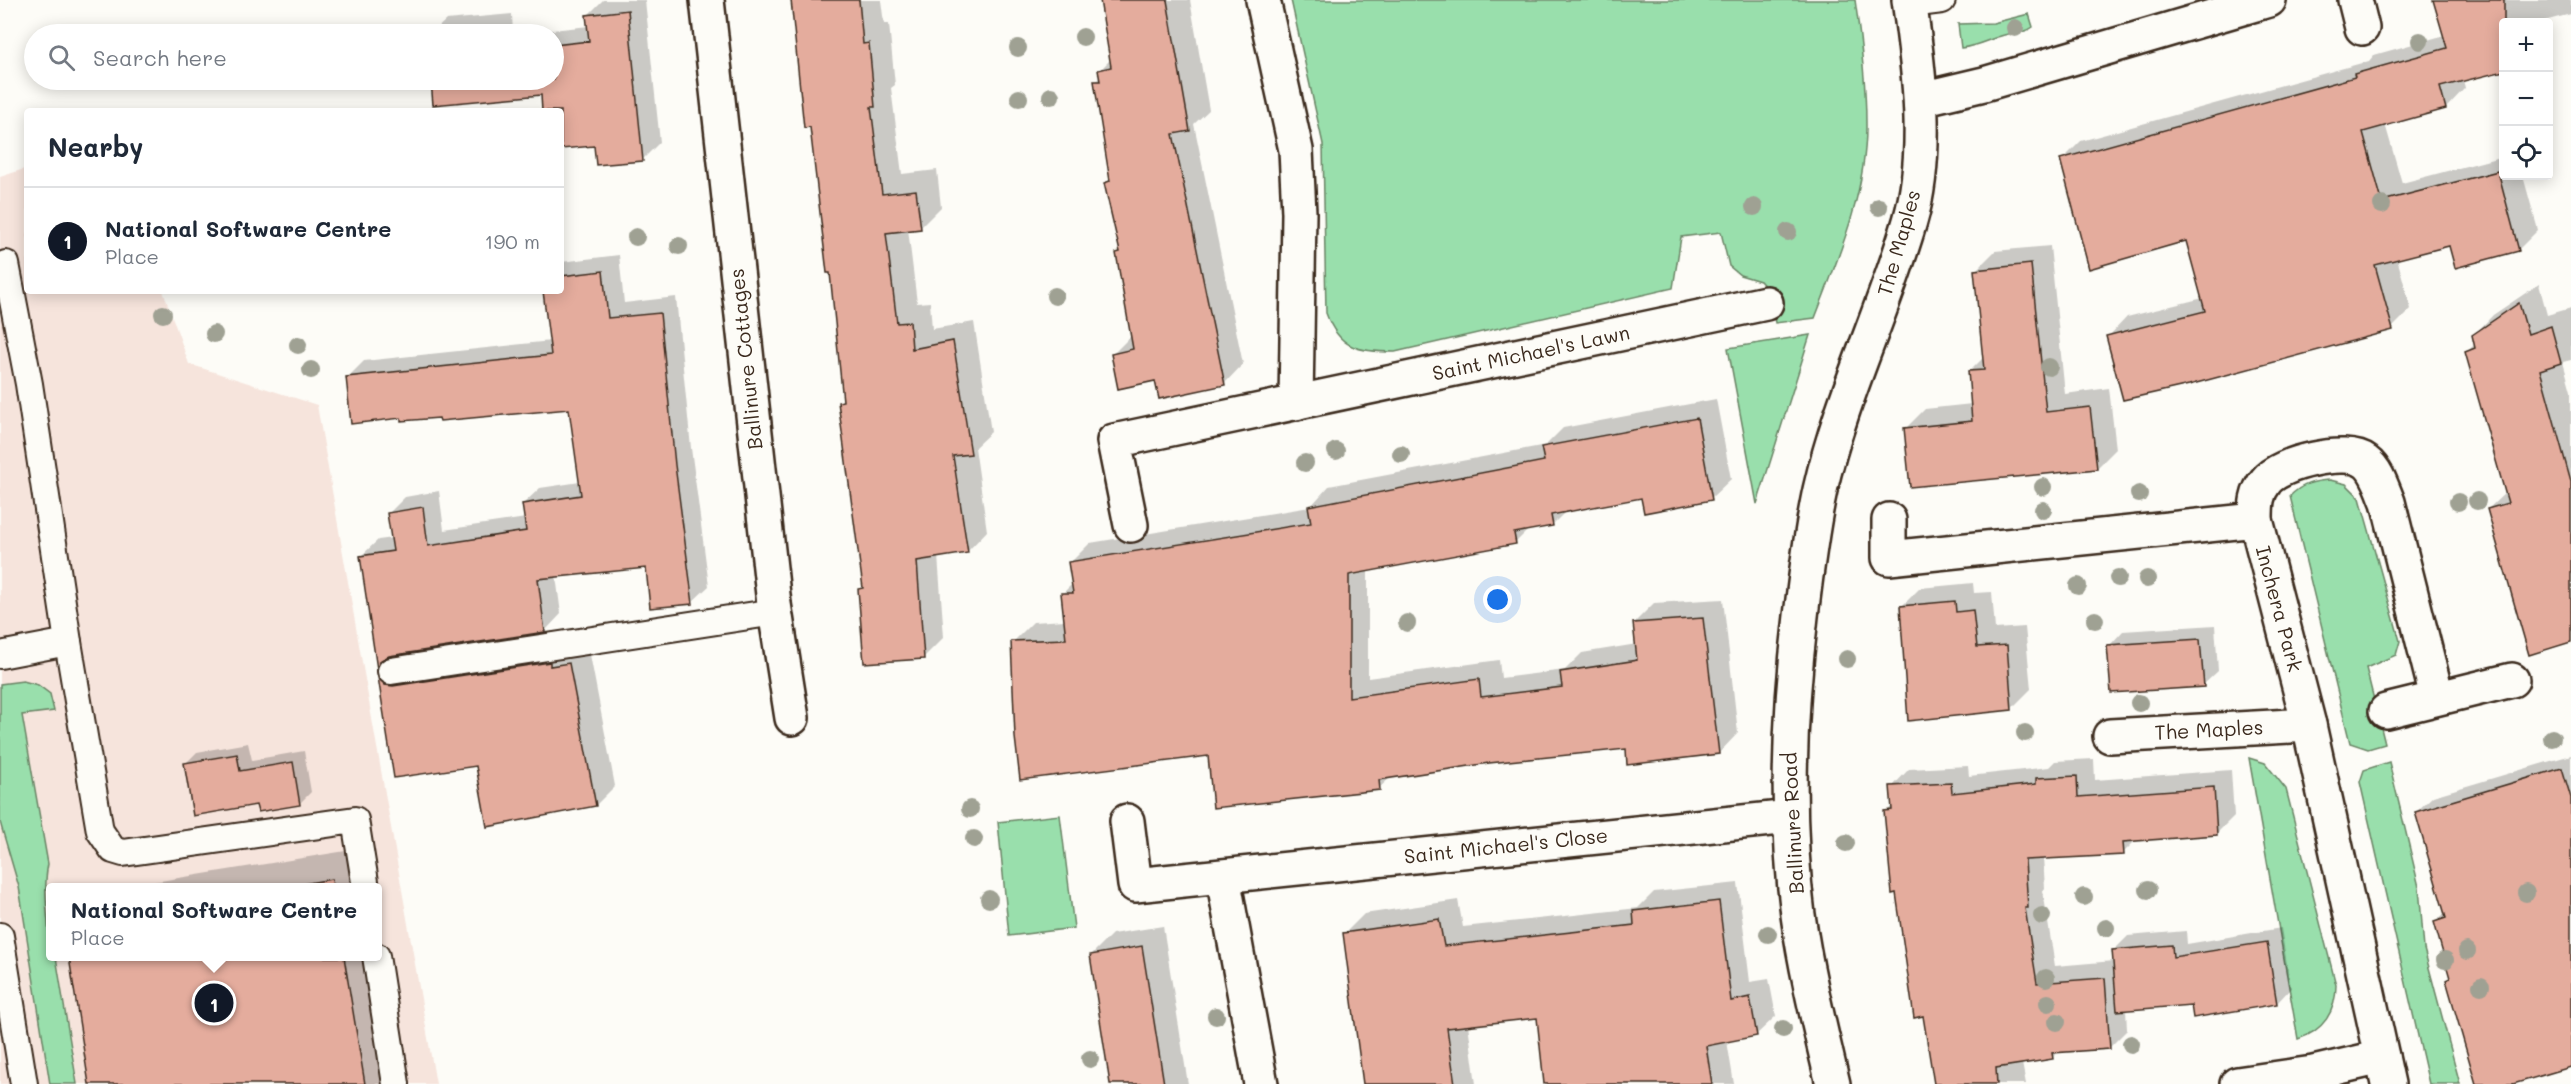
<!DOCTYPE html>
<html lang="en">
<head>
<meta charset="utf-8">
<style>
  body { margin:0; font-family:Mali,sans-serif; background:#f2f2f3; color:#1f2937 }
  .controls { position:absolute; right:18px; top:18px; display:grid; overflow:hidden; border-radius:6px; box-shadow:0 3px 15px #0003 }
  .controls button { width:54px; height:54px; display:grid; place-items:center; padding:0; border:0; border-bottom:2px solid #e0e1e3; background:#fff; color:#1f2937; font:30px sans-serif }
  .you { position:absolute; left:1498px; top:600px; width:21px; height:21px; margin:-15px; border:4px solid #fff; border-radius:50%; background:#1a73e8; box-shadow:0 0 0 9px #1a73e833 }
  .badge { display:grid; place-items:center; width:39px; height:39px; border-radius:50%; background:#111827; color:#fff; font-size:20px; font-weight:700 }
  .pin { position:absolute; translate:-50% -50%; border:3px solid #fff; box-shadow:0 2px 6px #0006 }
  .popup { position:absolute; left:46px; top:883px; width:336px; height:78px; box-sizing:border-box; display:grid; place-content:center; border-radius:6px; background:#fff; filter:drop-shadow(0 2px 4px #0005); font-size:20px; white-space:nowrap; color:#747a83 }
  .popup b { font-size:22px; color:#1f2937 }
  .popup::after { content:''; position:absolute; left:50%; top:100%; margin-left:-12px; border:12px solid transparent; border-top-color:#fff }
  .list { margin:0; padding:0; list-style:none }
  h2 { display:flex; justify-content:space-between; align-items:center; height:78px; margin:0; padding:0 24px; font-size:26px }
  h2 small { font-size:20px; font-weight:400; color:#747a83 }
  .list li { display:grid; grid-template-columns:39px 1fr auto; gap:18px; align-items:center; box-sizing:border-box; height:108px; padding:0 24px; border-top:2px solid #e0e1e3 }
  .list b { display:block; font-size:22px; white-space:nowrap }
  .list p { margin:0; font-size:20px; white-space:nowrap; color:#747a83 }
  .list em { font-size:20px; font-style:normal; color:#747a83 }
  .icon { flex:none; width:33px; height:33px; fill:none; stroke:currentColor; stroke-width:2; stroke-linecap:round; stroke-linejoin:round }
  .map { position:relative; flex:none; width:2571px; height:1084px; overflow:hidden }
  .search { position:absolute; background:#fff; box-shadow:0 3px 15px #0003; left:24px; top:24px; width:540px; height:66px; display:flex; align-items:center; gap:15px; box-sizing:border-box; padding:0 21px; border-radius:33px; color:#747a83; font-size:22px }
  .panel { position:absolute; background:#fff; box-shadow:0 3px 15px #0003; left:24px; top:108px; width:540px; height:186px; border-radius:6px }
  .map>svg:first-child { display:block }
  .built { fill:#f6e4dc; fill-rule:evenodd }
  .green { fill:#99dfac; stroke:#6a8465; stroke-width:1.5 }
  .shadow { fill:#0003 }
  .building { fill:#e4ac9d; stroke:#3b2a1e; stroke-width:1.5 }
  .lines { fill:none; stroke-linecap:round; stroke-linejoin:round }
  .lane-casing { stroke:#3b2a1e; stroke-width:30 }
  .street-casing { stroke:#3b2a1e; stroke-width:38 }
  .lane { stroke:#fdfcf7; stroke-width:26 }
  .street { stroke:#fdfcf7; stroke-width:33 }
  .tree { fill:#9fa193 }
  .labels { text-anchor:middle; stroke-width:4.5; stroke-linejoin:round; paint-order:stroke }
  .street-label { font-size:20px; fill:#3b2a1e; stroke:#fdfcf7 }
</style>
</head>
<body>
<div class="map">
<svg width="2571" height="1084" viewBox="0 0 2571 1084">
  <rect width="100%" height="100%" fill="#fdfcf7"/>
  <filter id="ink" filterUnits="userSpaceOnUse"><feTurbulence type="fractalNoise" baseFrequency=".0167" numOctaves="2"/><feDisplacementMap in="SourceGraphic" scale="12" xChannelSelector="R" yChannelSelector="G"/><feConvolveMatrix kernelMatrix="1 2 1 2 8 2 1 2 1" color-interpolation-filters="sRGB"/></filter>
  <g filter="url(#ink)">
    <path class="built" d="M27,168V291H163L189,364L317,405L436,1084H0V177ZM50,888H378V956H50Z"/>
    <g class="green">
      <path d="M1291,0H1855C1861,41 1866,82 1866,123C1867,191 1839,256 1815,318L1775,323L1770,292L1760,281L1740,275L1729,266L1721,232L1681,237L1673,288L1395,352C1359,352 1339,349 1326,313L1323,144Z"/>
      <path d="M2029,14L2033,27C2024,34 2014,32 2004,35C1989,39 1978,46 1961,48L1958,24L1993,23Z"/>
      <path d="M1810,335L1757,504L1728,348Z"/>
      <path d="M2330,480L2346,484L2360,498L2400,641L2396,655L2366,668L2385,744L2368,749L2350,743L2290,496C2302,484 2313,481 2330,480Z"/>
      <path d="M23,681L38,685L50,694L54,711L22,715L48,864C42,894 50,925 50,956L56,957L77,1084H50L19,887L0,822V684Z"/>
      <path d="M2249,758L2265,763L2286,789L2336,985C2336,1012 2323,1031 2298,1039Z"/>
      <path d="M2389,762L2419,887L2424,949L2460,1084H2429L2360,782L2364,770Z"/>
      <path d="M1060,815L1074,928L1009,936L998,822Z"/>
    </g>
    <g class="shadow">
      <path d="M603,0H645L660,142L643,159L596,144L561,148V111H544L542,93L435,103L433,80H554V34H515L589,26L588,15Z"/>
      <path d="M792,0H881L884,24H889L895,85L891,88L902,174L937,170L941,207L920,228L908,229L917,303L930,302L932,329L974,322L991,432L975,447L987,531L967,552L938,556L944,637L924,657L860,589L864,585L840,402L845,398L832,271Z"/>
      <path d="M1102,0H1190L1209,110L1194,124L1243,364L1224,384L1156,380L1113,354L1132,335L1117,253L1121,250L1106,183L1111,178L1095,82L1101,76L1100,70L1111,59Z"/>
      <path d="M2434,0H2571V14L2540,22H2504L2463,80L2465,88L2446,108L2385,124L2402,183L2504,156V176H2523L2538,230L2518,250L2450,245L2397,258L2411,309L2392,328L2108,337L2127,317L2203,298L2187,239L2062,160L2081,141L2369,61L2374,55L2445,35Z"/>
      <path d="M512,14L513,34H431L446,20Z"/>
      <path d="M2050,246L2065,394L2109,388L2116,449L2097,468L1906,428L1925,409L1972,404L1969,372L1985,356L1976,270L1995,251Z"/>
      <path d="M619,255L624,303L676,297L691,448L709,586L692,602L647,567L556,576L561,614L545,631L389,655L378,666L361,556L378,540L393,538L389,513L405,497L439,491L444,530L526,518L523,504L540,488L580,482L570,407L402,417L348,377L364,361L551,341L545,291H561V262Z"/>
      <path d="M2539,284L2547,315L2571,308V360L2563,362L2571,391V641L2488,509L2506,492L2467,352L2475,344L2473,336L2493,315Z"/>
      <path d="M1716,399L1731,479L1711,498L1642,496L1566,511L1552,525L1529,529L1515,543L1368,570V678L1499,660L1501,678L1565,670L1582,653L1637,644L1634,623L1654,603L1723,599L1738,733L1719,753L1627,747L1489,762L1391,777L1379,788L1209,755L1013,642L1033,622L1065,620L1062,594L1073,583L1070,563L1090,543L1310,507L1329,486L1546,445L1563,428Z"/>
      <path d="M1973,583L1974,593L1992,592L1995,629L2025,627L2031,689L2012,708L1901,607L1920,588Z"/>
      <path d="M2215,625L2218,671L2203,685L2109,646L2123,631Z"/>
      <path d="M588,644L615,786L596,805L477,764L395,776L379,678L398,659Z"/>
      <path d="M248,743L252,760L304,751L311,792L300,803L185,764L197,752Z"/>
      <path d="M2571,755V1067L2510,1084H2477L2447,980L2451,976L2435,922L2446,912L2416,812L2433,796Z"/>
      <path d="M2094,759L2095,780L2231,770L2234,816L2216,834L2137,839L2123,853L2043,857L2045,888L2043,891L2055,966L2114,961L2113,951L2128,936L2186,931L2187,944L2281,928L2291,988L2277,1003H2192L2126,1009L2127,1030L2109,1048L2059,1051L2052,1058L2022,1063L2026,1084H1935L1886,812L1893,805L1892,787L1909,769L1968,766L1969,776L2049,767L2055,761Z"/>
      <path d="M364,848L370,888H117Z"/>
      <path d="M1738,883L1750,982L1769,979L1776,1016L1756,1035L1727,1041L1734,1084H1546L1538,1017L1468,1024L1476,1084H1365L1345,933L1364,914L1458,900L1463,927L1638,908L1654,892Z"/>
      <path d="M1163,926L1188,1084H1112L1091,955L1112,934Z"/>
      <path d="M378,932L402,1084H90L70,956H378Z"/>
    </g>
    <g class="building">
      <path d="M791,0H859L863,44L869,43L875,107H871L882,194L916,190L921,229L886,233L897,323L910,322L912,349L953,341L971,454L953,456L968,553L917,561L924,659L864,663L858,589L863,588L838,402L843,401L830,273H827L810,127L804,128Z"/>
      <path d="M1100,0H1167L1190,131L1173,134L1225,385L1159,399L1155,381L1118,389L1111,354L1133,349L1116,253L1120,252L1104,183L1110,181L1094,81H1100L1098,70L1111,67Z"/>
      <path d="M2433,0H2504V71L2440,87L2446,109L2363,132L2382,201L2498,171L2519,251L2455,268L2449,246L2375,265L2393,330L2189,385L2123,400L2106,336L2205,311L2186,241L2089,269L2060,159L2355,77L2354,74L2447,48Z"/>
      <path d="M628,10L643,161L596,165L594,146L561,149V111H542L541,95L433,105L431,80H554V45L589,41L586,15Z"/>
      <path d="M2031,264L2046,412L2090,407L2097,469L1910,487L1904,428L1972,421L1968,371L1984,370L1974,270Z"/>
      <path d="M603,271L608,318L660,313L675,465L693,604L650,608L646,568L538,579L545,632L389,656L381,660L377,669L360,556L393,551L387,513L423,507L428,546L526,531L522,504L581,495L569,409L440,421L439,418L401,421V418L351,424L346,377L551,355L543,291H561V276Z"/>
      <path d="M2519,303L2528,334L2551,326L2561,363L2540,370L2571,482V642L2529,655L2487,509L2508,503L2465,352L2475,348L2472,335Z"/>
      <path d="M1697,418L1712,500L1644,513L1641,498L1551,515L1553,526L1514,533L1516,544L1349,575V697L1479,679L1481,697L1562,687L1560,672L1637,660L1633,623L1703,618L1719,754L1627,765L1626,749L1489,763L1379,780L1380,790L1213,808L1208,756L1020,780L1015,737L1011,641L1066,639L1061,593H1073L1068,562L1311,523L1308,506L1544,461L1541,447Z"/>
      <path d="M1955,601L1956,612L1973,610L1977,647L2007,645L2012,710L1908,721L1900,606Z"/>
      <path d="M2200,639L2204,687L2111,693L2107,645Z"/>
      <path d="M550,662V666L569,663L596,806L487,827L476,766L394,778L378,677L385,685L393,686Z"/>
      <path d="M237,754L240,771L293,762L300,805L258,812L256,805L193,816L184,763Z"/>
      <path d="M2562,768L2571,798V1067L2513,1084H2476L2446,980L2450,978L2434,922L2446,918L2415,812Z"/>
      <path d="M2077,776L2078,797L2214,787L2217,835L2123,842L2124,855L2025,860L2028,908H2025L2037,983L2105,978L2110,1049L2052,1053L2053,1059L1996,1068L1997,1084H1934L1923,1016L1914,1018L1896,893L1892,894L1884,811L1892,810L1890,786L1951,783L1952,793L2036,784V778Z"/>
      <path d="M332,879L333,888H281Z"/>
      <path d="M1719,901L1731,1001L1750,997L1757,1036L1706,1046L1712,1084H1544L1537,1018L1447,1028L1455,1084H1363L1343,933L1439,919L1444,946L1634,925L1633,911Z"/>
      <path d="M2267,942L2277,1004L2193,1018L2191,1005L2117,1011L2112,950L2172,945L2173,957Z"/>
      <path d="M1142,946L1164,1084H1110L1090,955Z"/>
      <path d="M69,957H344L365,1084H89Z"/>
    </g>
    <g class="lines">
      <g class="lane-casing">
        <g id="lane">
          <path d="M1910,4L1942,0"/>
          <path d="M68,642L100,831L113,850L123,853L355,820L366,888"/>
          <path d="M0,655L68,642L29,384L6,264"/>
          <path d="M391,671L775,612"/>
          <path d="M0,936L24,1084"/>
          <path d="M376,956L396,1084"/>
        </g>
      </g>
      <g class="street-casing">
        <g id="street">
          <path d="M707,0L774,604L792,718"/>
          <path d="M1263,0L1296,150L1299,213L1296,403"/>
          <path d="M2355,0L2362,28"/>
          <path d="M1921,99L1984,84L2269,0"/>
          <path d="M1889,520V558L2256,520"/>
          <path d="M1131,525L1114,441L1766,303"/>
          <path d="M2386,711L2512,680"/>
          <path d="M2110,736L2309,725"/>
          <path d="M1127,821L1135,885L1790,817"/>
          <path d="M1223,877L1261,1084"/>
          <path d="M1833,1084C1820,1028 1806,972 1798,915C1785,815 1789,716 1801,616C1806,574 1811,531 1820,490C1841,397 1884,311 1910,221C1930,153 1919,69 1909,0"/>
          <path d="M2237,1084L2313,1073L2382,1057"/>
          <path d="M2388,1084L2309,725L2256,520C2256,505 2256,493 2266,481C2279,463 2347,447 2366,462C2377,470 2383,490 2388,502L2437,697"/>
        </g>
      </g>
      <use href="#lane" class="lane"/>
      <use href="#street" class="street"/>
    </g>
    <g class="tree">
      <circle cx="2015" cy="28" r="9"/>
      <circle cx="1083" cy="37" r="9"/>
      <circle cx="2420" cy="41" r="9"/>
      <circle cx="1018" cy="48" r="9"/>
      <circle cx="1051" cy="96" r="9"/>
      <circle cx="1019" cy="98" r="9"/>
      <circle cx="2382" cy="205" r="9"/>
      <circle cx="1754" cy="207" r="9"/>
      <circle cx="1879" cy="207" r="9"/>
      <circle cx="1788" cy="232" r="9"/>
      <circle cx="636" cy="237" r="9"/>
      <circle cx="679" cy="246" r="9"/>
      <circle cx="1055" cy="296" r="9"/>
      <circle cx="163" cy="314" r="9"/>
      <circle cx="214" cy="334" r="9"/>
      <circle cx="298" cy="345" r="9"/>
      <circle cx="2049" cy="367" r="9"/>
      <circle cx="311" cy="370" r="9"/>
      <circle cx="1336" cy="451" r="9"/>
      <circle cx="1401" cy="454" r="9"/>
      <circle cx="1305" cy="463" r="9"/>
      <circle cx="2043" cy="487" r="9"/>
      <circle cx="2139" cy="494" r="9"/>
      <circle cx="2477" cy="501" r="9"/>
      <circle cx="2458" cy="502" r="9"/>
      <circle cx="2043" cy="510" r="9"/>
      <circle cx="2118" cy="578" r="9"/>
      <circle cx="2147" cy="579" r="9"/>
      <circle cx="2078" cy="586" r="9"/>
      <circle cx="2095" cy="620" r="9"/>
      <circle cx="1407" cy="623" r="9"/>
      <circle cx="1847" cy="659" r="9"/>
      <circle cx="2139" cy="703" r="9"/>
      <circle cx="2025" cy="733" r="9"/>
      <circle cx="2552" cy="738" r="9"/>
      <circle cx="970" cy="809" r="9"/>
      <circle cx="974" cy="839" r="9"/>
      <circle cx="1846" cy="843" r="9"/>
      <circle cx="2148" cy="890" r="9"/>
      <circle cx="2526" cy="893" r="9"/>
      <circle cx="2084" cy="897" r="9"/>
      <circle cx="989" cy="899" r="9"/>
      <circle cx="2042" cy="916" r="9"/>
      <circle cx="2106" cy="928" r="9"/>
      <circle cx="1768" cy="934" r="9"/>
      <circle cx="2467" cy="951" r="9"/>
      <circle cx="2445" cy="960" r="9"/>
      <circle cx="2046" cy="978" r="9"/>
      <circle cx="2481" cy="986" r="9"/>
      <circle cx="2048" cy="1003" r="9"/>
      <circle cx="1216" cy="1016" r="9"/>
      <circle cx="2057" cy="1022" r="9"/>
      <circle cx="1783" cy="1029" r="9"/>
      <circle cx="2131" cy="1044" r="9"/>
      <circle cx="1090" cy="1059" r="9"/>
    </g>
  </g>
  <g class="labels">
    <g class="street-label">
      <text transform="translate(1899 243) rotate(-74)" y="7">The Maples</text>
      <text transform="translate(1531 353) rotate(-12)" y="7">Saint Michael's Lawn</text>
      <text transform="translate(746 359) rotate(-96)" y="7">Ballinure Cottages</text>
      <text transform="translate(2279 609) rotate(75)" y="7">Inchera Park</text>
      <text transform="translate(2209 730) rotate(-3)" y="7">The Maples</text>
      <text transform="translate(1793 823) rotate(-93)" y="7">Ballinure Road</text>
      <text transform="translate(1506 846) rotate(-6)" y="7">Saint Michael's Close</text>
    </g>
  </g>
</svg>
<div class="controls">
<button>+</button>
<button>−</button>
<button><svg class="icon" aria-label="locate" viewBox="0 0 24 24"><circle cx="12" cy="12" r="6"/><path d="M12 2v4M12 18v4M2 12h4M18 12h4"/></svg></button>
</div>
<div class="you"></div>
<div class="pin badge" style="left:214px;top:1003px">1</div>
<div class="popup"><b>National Software Centre</b>Place</div>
<div class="search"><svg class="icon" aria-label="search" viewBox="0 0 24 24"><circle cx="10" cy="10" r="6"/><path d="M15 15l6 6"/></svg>Search here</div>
<section class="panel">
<h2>Nearby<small></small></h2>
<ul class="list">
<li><span class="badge">1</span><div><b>National Software Centre</b><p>Place</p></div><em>190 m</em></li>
</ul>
</section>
</div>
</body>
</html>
